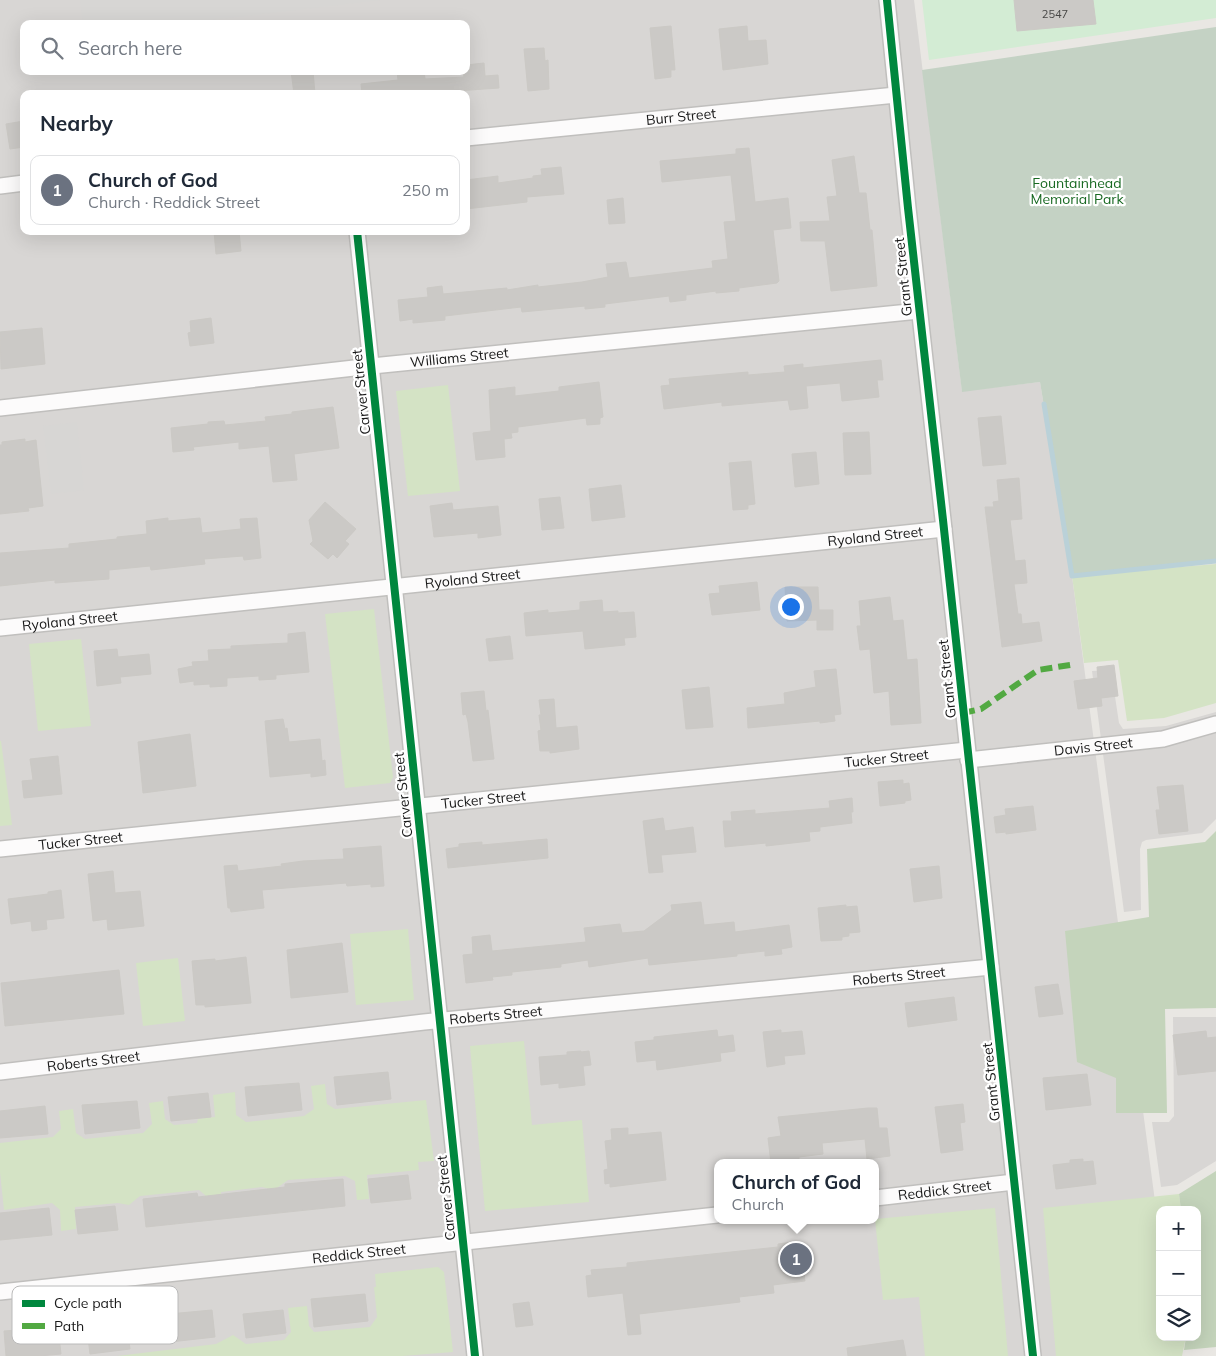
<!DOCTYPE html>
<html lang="en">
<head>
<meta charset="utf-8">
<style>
  body { margin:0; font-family:Mulish,sans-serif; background:#f2f2f3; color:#1f2937 }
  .controls { position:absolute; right:15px; bottom:15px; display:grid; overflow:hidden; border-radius:10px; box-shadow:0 5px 20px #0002 }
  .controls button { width:45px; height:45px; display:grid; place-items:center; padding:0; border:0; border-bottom:1px solid #e0e1e3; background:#fff; color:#1f2937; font:25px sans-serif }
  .you { position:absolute; left:790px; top:606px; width:18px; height:18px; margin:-12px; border:4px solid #fff; border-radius:50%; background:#1a73e8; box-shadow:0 0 0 8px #1a73e833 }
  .badge { display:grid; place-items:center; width:32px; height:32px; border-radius:50%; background:#db2777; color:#fff; font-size:16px; font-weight:700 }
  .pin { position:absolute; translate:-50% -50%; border:2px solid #fff; box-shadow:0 1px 5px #0006 }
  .popup { position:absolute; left:714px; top:1159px; width:165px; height:65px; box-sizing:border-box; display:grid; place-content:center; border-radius:10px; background:#fff; filter:drop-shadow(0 1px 4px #0005); font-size:16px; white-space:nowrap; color:#747a83 }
  .popup b { font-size:19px; color:#1f2937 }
  .popup::after { content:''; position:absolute; left:50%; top:100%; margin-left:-10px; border:10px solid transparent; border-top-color:#fff }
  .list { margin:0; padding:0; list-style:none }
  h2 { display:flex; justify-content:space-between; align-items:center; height:65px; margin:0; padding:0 20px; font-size:21px }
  h2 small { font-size:16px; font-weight:400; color:#747a83 }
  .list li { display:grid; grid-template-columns:32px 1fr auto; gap:15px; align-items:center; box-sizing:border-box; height:70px; margin:0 10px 10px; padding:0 10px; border:1px solid #e0e1e3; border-radius:10px }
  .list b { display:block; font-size:19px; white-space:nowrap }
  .list p { margin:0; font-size:16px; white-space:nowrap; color:#747a83 }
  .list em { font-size:16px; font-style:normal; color:#747a83 }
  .icon { flex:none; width:28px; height:28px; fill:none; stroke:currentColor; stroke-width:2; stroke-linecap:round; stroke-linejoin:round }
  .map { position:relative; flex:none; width:1216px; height:1356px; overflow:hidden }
  .search { position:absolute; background:#fff; box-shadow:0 5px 20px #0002; left:20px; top:20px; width:450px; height:55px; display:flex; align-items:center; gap:12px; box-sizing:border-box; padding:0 18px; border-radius:10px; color:#747a83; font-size:19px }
  .panel { position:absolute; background:#fff; box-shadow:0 5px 20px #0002; left:20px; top:90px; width:450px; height:145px; border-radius:10px }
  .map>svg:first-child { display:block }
  .residential { fill:#d8d6d4; fill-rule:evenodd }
  .religious { fill:#d7d6d4 }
  .grass { fill:#d4e3c5 }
  .forest { fill:#c4d4bb }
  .cemetery { fill:#c4d2c4 }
  .park { fill:#d3ecd4 }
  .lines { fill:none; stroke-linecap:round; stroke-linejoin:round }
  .stream { stroke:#bad1d8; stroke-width:5 }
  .building { fill:#cbc9c6; stroke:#cbc9c5 }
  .minor-casing { stroke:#c0bfbd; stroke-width:18 }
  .minor { stroke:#fcfbfb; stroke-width:15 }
  .quiet { stroke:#52a942; stroke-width:6; stroke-dasharray:12 6; stroke-linecap:butt }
  .cycleway-casing { stroke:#fff; stroke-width:11 }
  .cycleway { stroke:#00873e; stroke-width:8 }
  .labels { text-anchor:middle; stroke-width:4.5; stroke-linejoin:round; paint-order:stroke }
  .number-label { font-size:11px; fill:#464645 }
  .street-label { font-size:14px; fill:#1a1a1a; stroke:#fff }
  .park-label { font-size:14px; fill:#186922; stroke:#fff }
  .key { fill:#fff; stroke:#bababa; stroke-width:1 }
  .key-label { font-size:14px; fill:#1a1a1a }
</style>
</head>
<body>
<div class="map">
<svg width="1216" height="1356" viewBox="0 0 1216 1356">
  <rect width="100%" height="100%" fill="#e9e7e3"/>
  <g class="residential">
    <path d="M0,0H914L962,391L1040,382L1072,576L1160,1239V1337L1175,1356H0ZM24,24H466V71H24ZM24,94H466V231H24ZM717,1163H875V1220H717Z"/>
    <path d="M1111,670L1119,723L1123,729L1166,726L1216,712V819L1202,833L1146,840L1142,842L1140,849L1141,910L1124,912L1092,671Z"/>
    <path d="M1173,1017H1216V1161L1177,1185L1161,1187L1152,1122H1169L1174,1116Z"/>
  </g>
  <g class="religious">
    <path d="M80,0H380L179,24H83Z"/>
    <path d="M77,422L84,490L51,494L43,426Z"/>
  </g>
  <g class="grass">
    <path d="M448,385L460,491L408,496L396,391Z"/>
    <path d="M1216,564V703L1164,718L1127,721L1118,660L1084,663L1072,576Z"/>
    <path d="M374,609L393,777L390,783L345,788L325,614Z"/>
    <path d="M81,639L91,726L38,731L29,644Z"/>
    <path d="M0,741H1L12,825L0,826Z"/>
    <path d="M408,929L414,1000L356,1005L350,934Z"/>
    <path d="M178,958L185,1021L143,1026L136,963Z"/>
    <path d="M524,1041L532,1125L582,1120L589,1202L485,1211L470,1046Z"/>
    <path d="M325,1084L327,1104L335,1109L426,1100L434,1161L418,1162L419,1170L367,1175L369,1199L357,1200L355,1181L345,1176L288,1180L274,1190L262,1187L221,1192V1214L207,1216L205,1195L199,1190L140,1196L129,1205L118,1203L75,1207L76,1229L61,1231L60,1210L52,1203L4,1210L0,1172V1143L53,1137L61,1129L59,1111L73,1109L76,1133L85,1139L143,1133L152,1124L149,1103L163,1101L165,1119L174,1125L197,1123L198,1119L215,1117L213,1095L235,1092L236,1115L246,1122L304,1116L314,1109L311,1086Z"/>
    <path d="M1179,1194L1181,1210H1160V1337H1186L1182,1356H1056L1043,1208Z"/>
    <path d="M995,1208L1008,1356H925L919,1297L883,1300L875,1219Z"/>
    <path d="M438,1267L444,1272L453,1352L402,1356H117L216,1344L233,1335L246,1344L284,1340L291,1332L288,1308L307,1306L309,1326L314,1332L370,1327L377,1317L374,1287H376L375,1274Z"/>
  </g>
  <g class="forest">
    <path d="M1216,831V1008L1165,1009L1167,1113H1116V1078L1077,1062L1065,931L1149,917L1147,849L1205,842Z"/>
    <path d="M1216,1171V1347L1184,1350L1186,1337H1197V1210H1181L1179,1194Z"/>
  </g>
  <path class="cemetery" d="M1216,27V561L1072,576L1040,382L962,392L922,70Z"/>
  <path class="park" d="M922,0H1216V18L929,60Z"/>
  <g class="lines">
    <path class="stream" d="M1044,404L1072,576L1216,561"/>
  </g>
  <g class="building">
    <path d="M1014,0H1093L1096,24L1017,31Z"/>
    <path d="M671,26L675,70H671V77L655,79L650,28Z"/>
    <path d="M747,26L748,41L766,40L768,64L723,70L719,29Z"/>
    <path d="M544,48L545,61L548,60L549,89L528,91L524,49Z"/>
    <path d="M484,63L485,76L498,75L499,88L456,91V94H362L361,84L398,80L397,71H424L425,79L464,77L463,71H466V65Z"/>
    <path d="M291,71H313L315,94H294Z"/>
    <path d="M24,121V147L10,149L6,124Z"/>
    <path d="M749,148L755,202L788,198L791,228L773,230L779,281L777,283L739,288V291L716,293V291L686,295V300L670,302L669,296L605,304V307L585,309V306L522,312L521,307L445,316V320L413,323V319L400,321L398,300L428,297L427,288L442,286L443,294L507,288V290L538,285V287L582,282L608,277L606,264L626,262L629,278L713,268L712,261L728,259L724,222L736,221L731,175L662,182L660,161L736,154V149Z"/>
    <path d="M854,156L859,193H866L870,230H872L877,286L831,291L825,241H801L800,222L830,221L827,197L837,196L832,160Z"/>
    <path d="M561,167L564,194L527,197V202L466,209V180L498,176V183L533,178V176L542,175L541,169Z"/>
    <path d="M623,198L625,223L609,224L607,200Z"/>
    <path d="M214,231H239L241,251L216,254Z"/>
    <path d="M211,318L214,343L190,346L188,333L191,332L190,321Z"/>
    <path d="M42,328L45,364L1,369L0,332Z"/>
    <path d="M881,360L883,380H877L879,397L842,401L840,383L806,386L808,408L790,410L788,400L722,406V402L664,409L661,386L670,385L669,379L748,372V375L785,372L784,366L803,364V368Z"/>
    <path d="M599,382L603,417L600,418V424L587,425L586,418L518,427V432L511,433L512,438L504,439L505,457L476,460L473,433L491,431L489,390L515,387V396L559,391V387Z"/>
    <path d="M333,407L339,448L294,454L297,480L273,482L269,446L239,449V442L193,447L194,450L173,452L171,428L208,424V422L224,421L225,425L266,421L265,417L292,414V412Z"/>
    <path d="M1001,416L1006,464L983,466L978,418Z"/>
    <path d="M869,432L871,474L845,475L843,433Z"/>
    <path d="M25,439V442L36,440L43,506L28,508L29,511L0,514V445H2V442Z"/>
    <path d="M816,452L819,484L795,487L792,454Z"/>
    <path d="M751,461L755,504L748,505V509L733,510L729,463Z"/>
    <path d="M1019,478L1022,519L1010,520L1015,561L1025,560L1027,583L1014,584L1018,614H1021L1022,624L1039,622L1042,641L1002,647L985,507H994L993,502L999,501L997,480Z"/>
    <path d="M621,485L625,517L592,521L589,489Z"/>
    <path d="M560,497L564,528L542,530L539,499Z"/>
    <path d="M325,502L356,529L345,541L349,544L337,558L333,554L328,559L310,544L313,541L309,520Z"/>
    <path d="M452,503L453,510L498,506L501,535L478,538V533L434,537L430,506Z"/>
    <path d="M168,518V521L200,518L202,533L241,529L240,519L257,518L261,558L244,560L243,556L204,559L205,564L151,570L150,566L109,570V579L55,583V580L0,586V553L69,548V544L117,539V537L147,534L146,521Z"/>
    <path d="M757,582L760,610L712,615L709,594L720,593L719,586Z"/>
    <path d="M785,587H818L819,610H833V630H817V620L787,621Z"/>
    <path d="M890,597L893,621L903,620L907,660L917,659L921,723L891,725L889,691L874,693L870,649L860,650L857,626H861L859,601Z"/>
    <path d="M602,600L603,612L618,611V613L634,612L636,637L624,638L625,645L585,649L583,631L526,636L524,613L548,610V613L580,610V602Z"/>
    <path d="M305,632L309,672L276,675V679L259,680V676L227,678V686L210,687V684L194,685V681L180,683L178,669L193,666L192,662L209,661L208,650L231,649V646L288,643V634Z"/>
    <path d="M510,636L513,659L489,661L486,639Z"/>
    <path d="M117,649L118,657L149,654L151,674L120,677L121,683L97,686L94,651Z"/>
    <path d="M1114,665L1118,696L1101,698L1102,706L1078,709L1074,681L1098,678L1097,667Z"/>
    <path d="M836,669L841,714L834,715L835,721L820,723V721L748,728L747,708L785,704L784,693L816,687L814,671Z"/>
    <path d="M709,687L713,727L686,729L682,690Z"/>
    <path d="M484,691L486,711L488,710L494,759L473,761L468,722L466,714L463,715L461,693Z"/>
    <path d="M554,699L556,728L577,726L579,749L550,753V751H540L538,731L541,730L539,715H541L539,700Z"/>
    <path d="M283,719L285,729L287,728L289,742L320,739L322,761L325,760L326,775L311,777V773L270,777L265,721Z"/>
    <path d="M190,734L196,786L143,793L138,742Z"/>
    <path d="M58,756L62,794L24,798L22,781L33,780L30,759Z"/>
    <path d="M903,780V784L909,783L911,800L905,801V803L880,806L878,782Z"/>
    <path d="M1183,785L1188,831L1159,834L1156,810H1160L1157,787Z"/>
    <path d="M852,798L853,812H851L852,823L820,827V831L809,832L810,841L766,846V843L725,847L723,821H732L731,812L755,810V814L830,808L829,801Z"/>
    <path d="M1033,806L1036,830L1006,834V832L996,833L994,817L1006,815L1005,809Z"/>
    <path d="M663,818L665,831L693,827L696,852L661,855L663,872L649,873L643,821Z"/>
    <path d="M547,839L548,858L448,868L446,849L459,847V844L482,842V845Z"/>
    <path d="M381,846L384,886L371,887V884L347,886L346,883L262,890L264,908L231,912L230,908H228L224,866L237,865L238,871L282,866L281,864L303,861L344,859L343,849Z"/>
    <path d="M939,866L942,898L914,902L910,869Z"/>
    <path d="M113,871L115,893L140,891L144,926L108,930L107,919L93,921L88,874Z"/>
    <path d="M61,890L64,918L46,920L47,929L32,931L31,921L11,924L8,899L48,894V892Z"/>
    <path d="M701,902L704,925L734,922L735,932L789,925L792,947L781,949L782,954L765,956V951L737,954V956L649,965L648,958L589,967L588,960L561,964V967L512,972V975L492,977L493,980L466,983L463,955L473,954L472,937L490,935L492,951L586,942L584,928L620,924L622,933L644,931L672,910L671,905Z"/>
    <path d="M846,905V907L857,906L860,932L849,933V936L842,937V940L821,941L818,908Z"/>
    <path d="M342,943L348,992L291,998L287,950Z"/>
    <path d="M246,957L251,1003L205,1007V1005H196L192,961L215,959V961Z"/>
    <path d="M119,970L124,1014L5,1026L1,983Z"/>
    <path d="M1058,984L1063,1014L1039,1017L1035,987Z"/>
    <path d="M954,997L957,1020L908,1027L905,1003Z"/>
    <path d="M717,1030L718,1037L733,1035L735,1051L720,1053L721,1061L657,1070L656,1060L637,1062L635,1042L654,1040V1037Z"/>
    <path d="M781,1030V1033L802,1031L805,1054L784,1056L785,1064L767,1067L763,1032Z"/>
    <path d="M1206,1031L1207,1038L1216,1037V1071L1178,1075L1173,1035Z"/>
    <path d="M581,1051V1052L589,1051L591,1065L583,1066L585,1085L559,1088V1083L541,1085L539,1057L567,1055V1052Z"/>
    <path d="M388,1072L391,1099L337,1105L334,1077Z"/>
    <path d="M1087,1074L1091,1105L1046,1110L1043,1078Z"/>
    <path d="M299,1083L302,1110L248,1116L245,1087Z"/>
    <path d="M208,1093L211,1117L171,1121L168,1097Z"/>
    <path d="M137,1101L140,1128L85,1134L82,1105Z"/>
    <path d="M963,1104L965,1122L960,1123L963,1150L941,1153L935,1107Z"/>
    <path d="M45,1106L48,1134L0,1138V1111Z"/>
    <path d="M868,1108H877L879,1128H887L890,1156L867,1159L865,1139L822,1143L823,1154L799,1157V1163H771L768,1138L781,1136L778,1117Z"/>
    <path d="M628,1128V1135L661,1132L666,1180L610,1187V1183L605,1184L604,1170L608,1169L605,1141L612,1140L611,1129Z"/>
    <path d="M1083,1159V1162L1093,1161L1096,1184L1056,1189L1053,1165L1070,1163V1160Z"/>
    <path d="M408,1175L411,1199L371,1203L368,1179Z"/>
    <path d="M343,1179L345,1206L146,1227L143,1199L197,1193L198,1197L285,1187V1184Z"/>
    <path d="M115,1206L118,1230L78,1234L75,1210Z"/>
    <path d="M49,1208L52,1235L0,1240V1213Z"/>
    <path d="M792,1242L793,1246L800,1245L805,1281L773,1285L774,1293L739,1297L740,1302L639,1314L641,1334L628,1335L623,1293L588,1297L586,1276L592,1275L591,1270L627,1267V1263L778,1247V1244Z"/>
    <path d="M365,1294L368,1321L314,1327L311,1299Z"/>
    <path d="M529,1302L533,1325L516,1327L513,1304Z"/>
    <path d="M212,1310L215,1337L161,1343L158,1315Z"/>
    <path d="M283,1310L286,1333L246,1338L243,1314Z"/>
    <path d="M127,1326L130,1349L90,1354L87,1329Z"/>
    <path d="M58,1327L61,1354L39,1356H6L4,1331Z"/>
    <path d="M903,1340L906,1356H848L847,1348Z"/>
  </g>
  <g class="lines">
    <g class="minor-casing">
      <g id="minor">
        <path d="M887,0L908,208L943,520L1033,1356"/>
        <path id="s1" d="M466,138L896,95"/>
        <path d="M0,186L24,183"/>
        <path d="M357,231L475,1356"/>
        <path id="s2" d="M0,408L372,366L919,311"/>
        <path id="s3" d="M0,628L944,529"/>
        <path id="s4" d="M968,760L1163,739L1216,724"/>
        <path id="s5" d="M0,849L967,750"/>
        <path id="s6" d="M0,1072L424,1022L991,967"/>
        <path id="s7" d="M875,1198L1014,1182"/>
        <path id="s8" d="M0,1292L717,1215"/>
      </g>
    </g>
    <use href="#minor" class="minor"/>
    <path class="quiet" d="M963,713L981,709L1038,670L1076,664"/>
    <g class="cycleway-casing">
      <g id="cycleway">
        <path d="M887,0L908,208L943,520L1033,1356"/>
        <path d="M357,231L475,1356"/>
      </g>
    </g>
    <use href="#cycleway" class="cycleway"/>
  </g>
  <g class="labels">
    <g class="number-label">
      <text x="1055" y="18">2547</text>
    </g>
    <g class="street-label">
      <text dy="5" stroke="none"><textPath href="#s1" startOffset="216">Burr Street</textPath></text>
      <text transform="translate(903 277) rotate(-96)" y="5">Grant Street</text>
      <text dy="5" stroke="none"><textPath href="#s2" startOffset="462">Williams Street</textPath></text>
      <text transform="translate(361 392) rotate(-96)" y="5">Carver Street</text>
      <text dy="5" stroke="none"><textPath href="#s3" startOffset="880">Ryoland Street</textPath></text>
      <text dy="5" stroke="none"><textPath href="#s3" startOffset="475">Ryoland Street</textPath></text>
      <text dy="5" stroke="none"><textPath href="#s3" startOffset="70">Ryoland Street</textPath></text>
      <text transform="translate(947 679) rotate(-96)" y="5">Grant Street</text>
      <text dy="5" stroke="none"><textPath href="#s4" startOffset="126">Davis Street</textPath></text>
      <text dy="5" stroke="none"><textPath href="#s5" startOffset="891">Tucker Street</textPath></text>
      <text transform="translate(403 795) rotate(-96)" y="5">Carver Street</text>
      <text dy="5" stroke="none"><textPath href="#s5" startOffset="486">Tucker Street</textPath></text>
      <text dy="5" stroke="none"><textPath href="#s5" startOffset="81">Tucker Street</textPath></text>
      <text dy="5" stroke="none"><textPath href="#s6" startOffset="904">Roberts Street</textPath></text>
      <text dy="5" stroke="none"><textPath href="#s6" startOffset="499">Roberts Street</textPath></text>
      <text dy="5" stroke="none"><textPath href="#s6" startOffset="94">Roberts Street</textPath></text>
      <text transform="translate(991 1082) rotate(-96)" y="5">Grant Street</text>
      <text dy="5" stroke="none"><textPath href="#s7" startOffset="70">Reddick Street</textPath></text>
      <text transform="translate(446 1198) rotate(-96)" y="5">Carver Street</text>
      <text dy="5" stroke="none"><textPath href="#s8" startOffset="361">Reddick Street</textPath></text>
    </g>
    <g class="park-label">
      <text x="1077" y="188">Fountainhead<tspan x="1077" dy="16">Memorial Park</tspan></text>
    </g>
  </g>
  <rect x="12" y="1286" width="166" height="58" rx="8" class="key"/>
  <rect x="22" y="1300" width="23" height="7" fill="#00873e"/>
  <rect x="22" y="1323" width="23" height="6" fill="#52a942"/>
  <g class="key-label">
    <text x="54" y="1308">Cycle path</text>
    <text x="54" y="1331">Path</text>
  </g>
</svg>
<div class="controls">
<button>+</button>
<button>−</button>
<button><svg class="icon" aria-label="layers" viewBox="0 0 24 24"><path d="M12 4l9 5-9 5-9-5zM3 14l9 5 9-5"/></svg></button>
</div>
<div class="you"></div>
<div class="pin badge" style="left:796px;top:1259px;background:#6b7280">1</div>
<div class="popup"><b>Church of God</b>Church</div>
<div class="search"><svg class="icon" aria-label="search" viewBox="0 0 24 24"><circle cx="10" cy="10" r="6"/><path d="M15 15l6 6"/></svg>Search here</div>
<section class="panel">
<h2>Nearby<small></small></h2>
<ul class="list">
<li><span class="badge" style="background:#6b7280">1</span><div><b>Church of God</b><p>Church · Reddick Street</p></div><em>250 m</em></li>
</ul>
</section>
</div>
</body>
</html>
